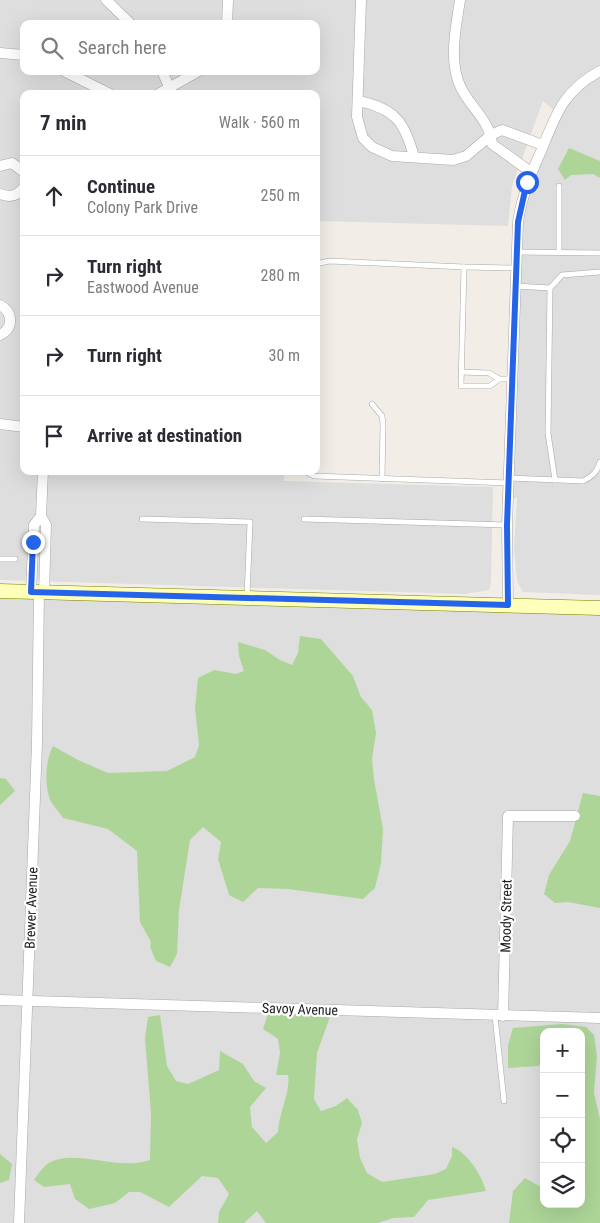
<!DOCTYPE html>
<html lang="en">
<head>
<meta charset="utf-8">
<style>
  body { margin:0; font-family:"Roboto Condensed",sans-serif; background:#f2f2f3; color:#2b2b33 }
  .controls { position:absolute; right:15px; bottom:15px; display:grid; overflow:hidden; border-radius:10px; box-shadow:0 5px 20px #0002 }
  .controls button { width:45px; height:45px; display:grid; place-items:center; padding:0; border:0; border-bottom:1px solid #e1e1e2; background:#fff; color:#2b2b33; font:25px sans-serif }
  .stop { position:absolute; width:15px; height:15px; margin:-11px; border:4px solid #2563eb; border-radius:50%; background:#fff }
  .stop.end { background:#2563eb; border-color:#fff; box-shadow:0 1px 5px #0008 }
  .list { margin:0; padding:0; list-style:none }
  h2 { display:flex; justify-content:space-between; align-items:center; height:65px; margin:0; padding:0 20px; font-size:21px }
  h2 small { font-size:16px; font-weight:400; color:#7c7c81 }
  .list li { display:grid; grid-template-columns:32px 1fr auto; gap:15px; align-items:center; box-sizing:border-box; height:80px; padding:0 20px; border-top:1px solid #e1e1e2 }
  .list b { display:block; font-size:19px; white-space:nowrap }
  .list p { margin:0; font-size:16px; white-space:nowrap; color:#7c7c81 }
  .list em { font-size:16px; font-style:normal; color:#7c7c81 }
  .icon { flex:none; width:28px; height:28px; fill:none; stroke:currentColor; stroke-width:2; stroke-linecap:round; stroke-linejoin:round }
  .map { position:relative; flex:none; width:600px; height:1223px; overflow:hidden }
  .search { position:absolute; background:#fff; box-shadow:0 5px 20px #0002; left:20px; top:20px; width:300px; height:55px; display:flex; align-items:center; gap:12px; box-sizing:border-box; padding:0 18px; border-radius:10px; color:#7c7c81; font-size:19px }
  .panel { position:absolute; background:#fff; box-shadow:0 5px 20px #0002; left:20px; top:90px; width:300px; height:385px; border-radius:10px }
  .map>svg:first-child { display:block }
  .residential { fill:#dfdede; fill-rule:evenodd }
  .forest { fill:#add598 }
  .lines { fill:none; stroke-linecap:round; stroke-linejoin:round }
  .lane-casing { stroke:#a8a8a8; stroke-width:6 }
  .street-casing { stroke:#a8a8a8; stroke-width:11 }
  .secondary-casing { stroke:#788000; stroke-width:15 }
  .lane { stroke:#fff; stroke-width:5 }
  .street { stroke:#fff; stroke-width:10 }
  .secondary { stroke:#feffb8; stroke-width:14 }
  .route { stroke:#2563eb; stroke-width:6 }
  .labels { text-anchor:middle; stroke-width:4.5; stroke-linejoin:round; paint-order:stroke }
  .street-label { font-size:14px; fill:#212121; stroke:#fff }
</style>
</head>
<body>
<div class="map">
<svg width="600" height="1223" viewBox="0 0 600 1223">
  <rect width="100%" height="100%" fill="#f2eee7"/>
  <g class="residential">
    <path d="M0,0H600V595L523,592L517,581L514,548L517,498H509L524,206L560,115L543,101L512,186L508,226L316,221V94H24V471H284V481L493,487L491,582L489,590L466,594L0,580ZM24,24H316V71H24Z"/>
    <path d="M0,591L600,608V1223H0ZM544,1032H581V1204H544Z"/>
  </g>
  <g class="forest">
    <path d="M569,148L600,161V178L593,174L571,175L565,180L558,169Z"/>
    <path d="M300,636L321,639L353,676L361,697L372,710L376,733L372,759L374,779L383,829L381,863L375,888L363,899L288,889L258,888L243,902L229,895L218,859L221,842L203,827L190,840L179,910L177,954L170,967L156,961L150,947L151,942L140,922L137,851L108,829L63,818C60,813 54,807 51,802C44,786 45,761 53,746L78,760L108,773L167,771L195,757L199,745L195,708L198,678L214,670L236,674L244,671L239,656L238,642L265,650L280,660L292,665L298,653Z"/>
    <path d="M0,778L6,779L15,791L0,805Z"/>
    <path d="M583,793L600,796V908L568,902L555,903L544,894L549,875L570,841Z"/>
    <path d="M268,1014H331L317,1053L314,1099L321,1111L336,1106L347,1098L358,1110L362,1123L357,1139L360,1158L367,1173L382,1182L435,1174L446,1169L452,1156V1147C468,1153 481,1174 486,1191L428,1200L414,1217L393,1218L378,1223H266L257,1211L244,1223H218L219,1212L229,1194L218,1178L202,1176L169,1207L140,1192H129L115,1203L89,1209L75,1199L70,1184L44,1187L34,1180C37,1176 41,1169 46,1165C72,1146 116,1172 150,1160L151,1113L145,1038L148,1017L160,1015L167,1066L176,1081L188,1084L219,1070L220,1051L243,1064L254,1081L266,1088L250,1107L252,1127L266,1143L278,1132C279,1112 291,1091 288,1075H276L280,1053L278,1039L263,1029Z"/>
    <path d="M562,1024L586,1027L594,1035L597,1056L594,1093L600,1119V1223H509L513,1191L525,1178L541,1187L544,1186V1204H581V1032H544V1058L539,1066L508,1068V1045L513,1028Z"/>
    <path d="M0,1154L12,1164L9,1180L0,1183Z"/>
  </g>
  <g class="lines">
    <g class="lane-casing">
      <g id="lane">
        <path d="M559,186V253"/>
        <path d="M517,252L600,253"/>
        <path d="M316,264L329,261L464,267L461,386H490L499,379"/>
        <path d="M464,267L516,268"/>
        <path d="M515,286L550,288"/>
        <path d="M461,372L489,373L499,379H512"/>
        <path d="M372,404L382,416L383,424L382,479"/>
        <path d="M304,471L314,476L509,483"/>
        <path d="M509,478L583,481C593,476 597,472 600,462"/>
        <path d="M555,480L548,433L550,288L562,275L600,272"/>
        <path d="M142,519L250,522L247,597"/>
        <path d="M304,519L507,525"/>
        <path d="M0,559H15"/>
        <path d="M495,1016L504,1101"/>
      </g>
    </g>
    <g class="street-casing">
      <g id="street">
        <path d="M106,0L131,24"/>
        <path d="M361,0L357,117L363,138L372,147L392,156L453,160L466,156L491,135L502,130L543,145"/>
        <path d="M460,0C456,27 448,62 461,88C471,108 490,121 492,144L531,172"/>
        <path d="M227,24L228,0"/>
        <path d="M0,53L24,55"/>
        <path d="M64,71L110,94"/>
        <path d="M162,71L172,93"/>
        <path d="M158,94L199,71"/>
        <path d="M359,101C396,109 405,123 414,157"/>
        <path d="M0,166L12,163L24,172"/>
        <path d="M0,194C10,198 18,196 24,187"/>
        <path d="M0,305C13,312 14,328 0,335"/>
        <path d="M0,424L24,427"/>
        <path d="M41,516L46,525L44,593"/>
        <path d="M31,592L34,525L41,516L43,471"/>
        <path d="M508,605L507,525L518,222C522,195 531,173 542,149C556,114 564,90 600,71"/>
        <path d="M0,1000L600,1018"/>
        <path d="M503,1016L508,816H575"/>
        <path d="M19,1223L37,743L39,592"/>
      </g>
    </g>
    <g class="secondary-casing">
      <path id="secondary" d="M0,591L600,608"/>
    </g>
    <use href="#lane" class="lane"/>
    <use href="#street" class="street"/>
    <use href="#secondary" class="secondary"/>
  </g>
  <g class="lines">
    <path class="route" d="M33,542L31,592L508,605L507,525L518,222L527,182"/>
  </g>
  <g class="labels">
    <g class="street-label">
      <text transform="translate(31 908) rotate(-88)" y="5">Brewer Avenue</text>
      <text transform="translate(506 916) rotate(-89)" y="5">Moody Street</text>
      <text transform="translate(300 1009) rotate(2)" y="5">Savoy Avenue</text>
    </g>
  </g>
</svg>
<div class="controls">
<button>+</button>
<button>−</button>
<button><svg class="icon" aria-label="locate" viewBox="0 0 24 24"><circle cx="12" cy="12" r="6"/><path d="M12 2v4M12 18v4M2 12h4M18 12h4"/></svg></button>
<button><svg class="icon" aria-label="layers" viewBox="0 0 24 24"><path d="M12 4l9 5-9 5-9-5zM3 14l9 5 9-5"/></svg></button>
</div>
<div class="stop" style="left:527px;top:182px"></div>
<div class="stop end" style="left:33px;top:542px"></div>
<div class="search"><svg class="icon" aria-label="search" viewBox="0 0 24 24"><circle cx="10" cy="10" r="6"/><path d="M15 15l6 6"/></svg>Search here</div>
<section class="panel">
<h2>7 min<small>Walk · 560 m</small></h2>
<ul class="list">
<li><svg class="icon" aria-label="ahead" viewBox="0 0 24 24"><path d="M12 20V5M6 11l6-6 6 6"/></svg><div><b>Continue</b><p>Colony Park Drive</p></div><em>250 m</em></li>
<li><svg class="icon" aria-label="right" viewBox="0 0 24 24"><path d="M7 20v-9h11M14 6l5 5-5 5"/></svg><div><b>Turn right</b><p>Eastwood Avenue</p></div><em>280 m</em></li>
<li><svg class="icon" aria-label="right" viewBox="0 0 24 24"><path d="M7 20v-9h11M14 6l5 5-5 5"/></svg><div><b>Turn right</b></div><em>30 m</em></li>
<li><svg class="icon" aria-label="arrive" viewBox="0 0 24 24"><path d="M6 21V4h12l-3 4 3 4H6"/></svg><div><b>Arrive at destination</b></div></li>
</ul>
</section>
</div>
</body>
</html>
